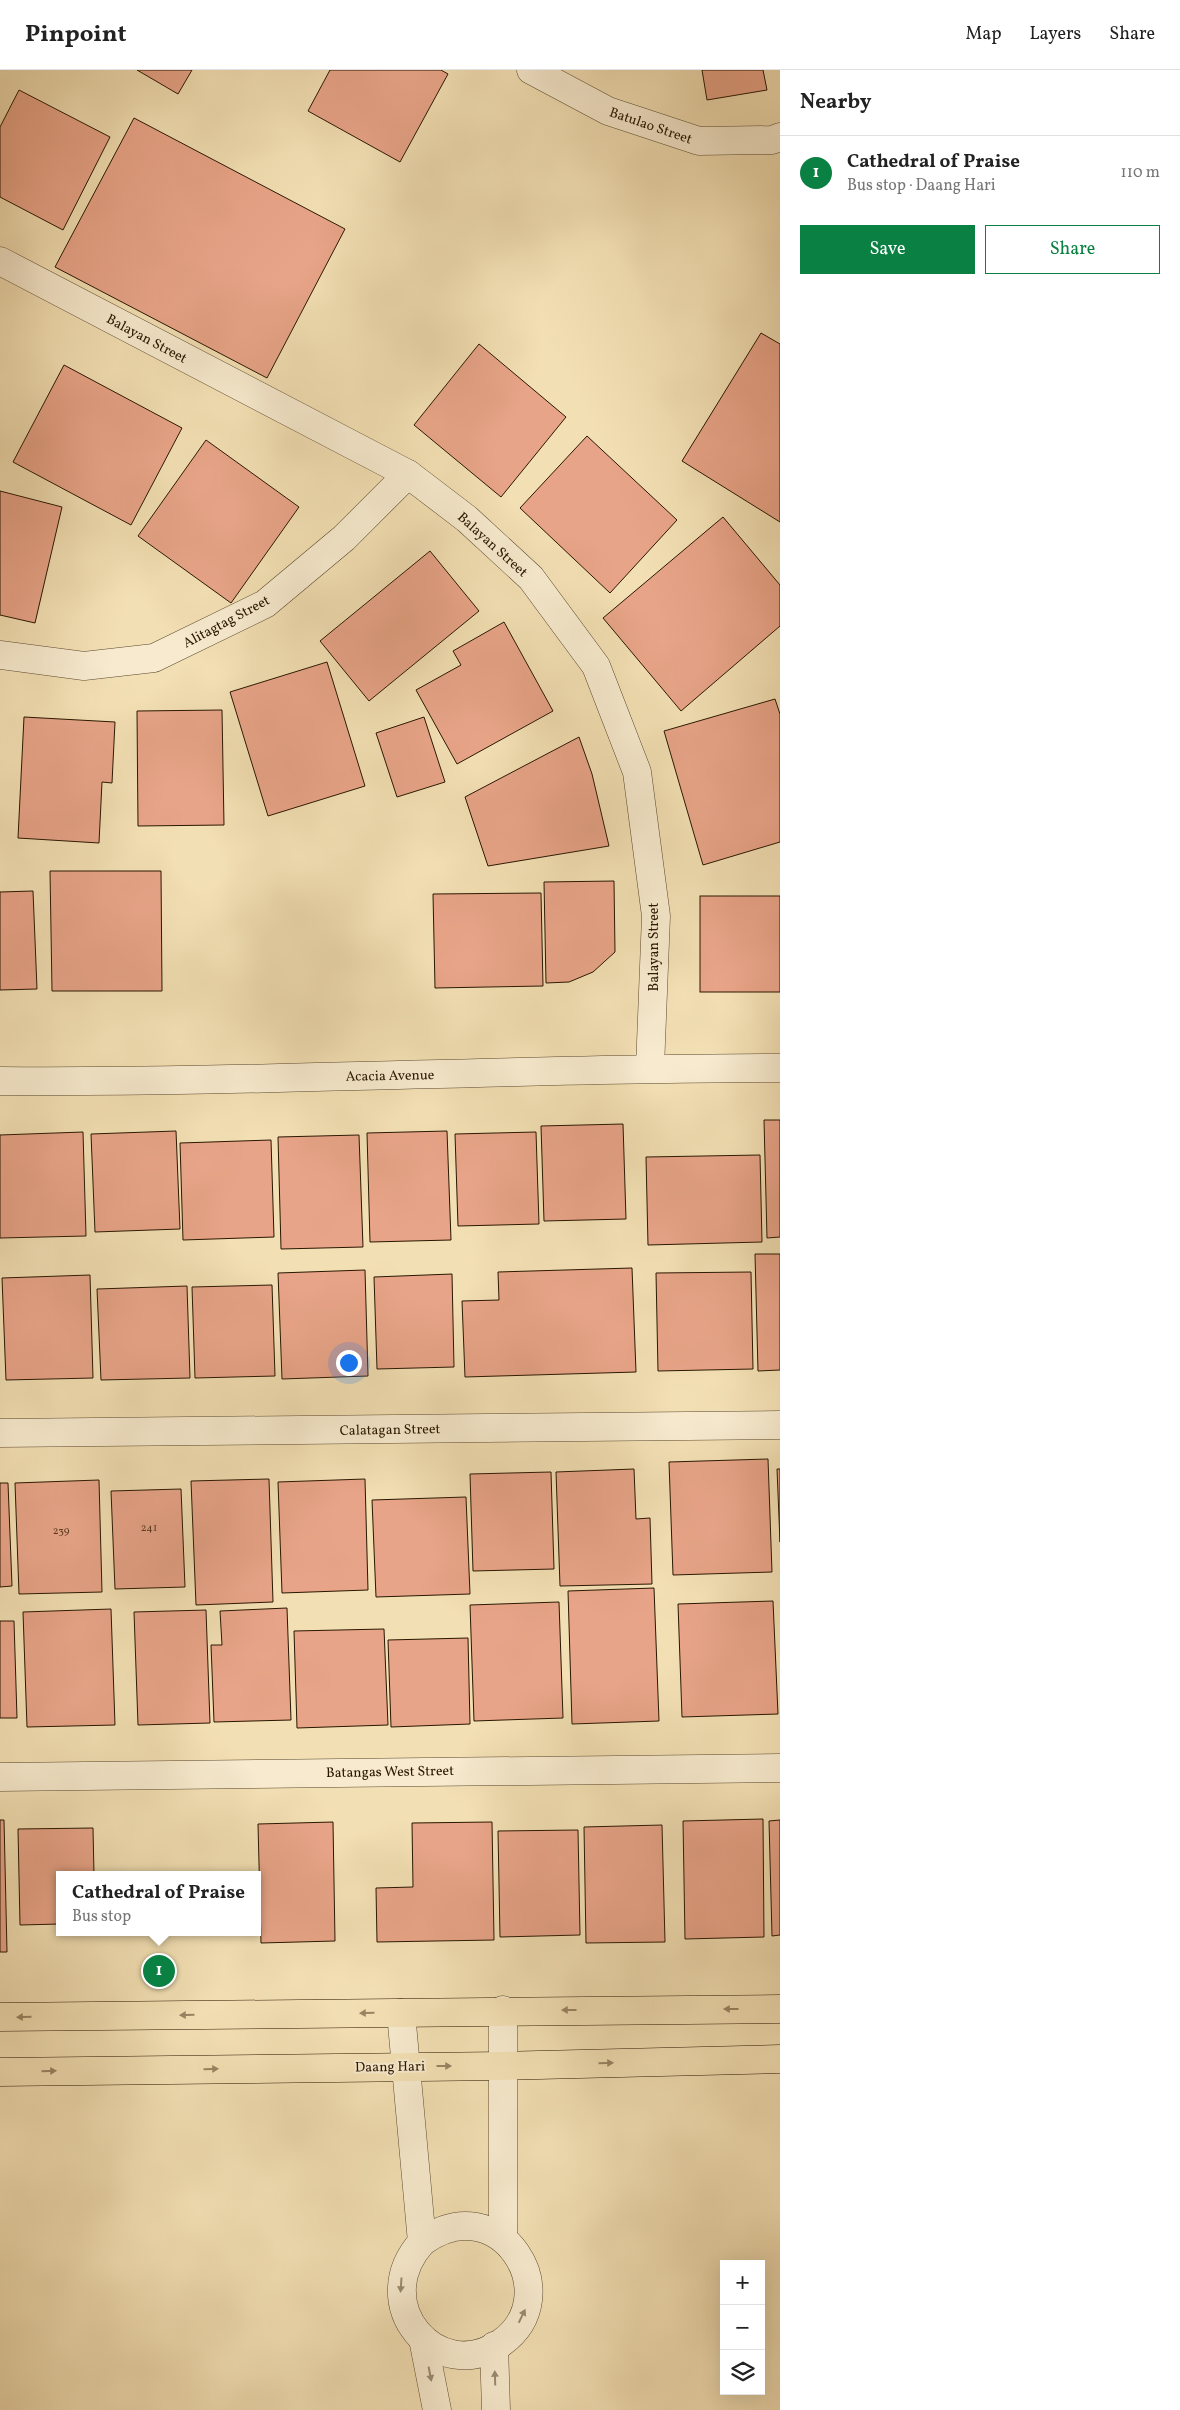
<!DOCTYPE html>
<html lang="en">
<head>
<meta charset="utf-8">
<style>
  body { margin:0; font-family:Vollkorn,serif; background:#f6f6f6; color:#222 }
  .controls { position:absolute; right:15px; bottom:15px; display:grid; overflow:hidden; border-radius:0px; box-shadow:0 5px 20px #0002 }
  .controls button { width:45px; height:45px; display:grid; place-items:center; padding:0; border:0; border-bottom:1px solid #e0e0e0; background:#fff; color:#222; font:25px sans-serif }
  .you { position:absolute; left:348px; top:1292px; width:18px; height:18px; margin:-12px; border:4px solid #fff; border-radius:50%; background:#1a73e8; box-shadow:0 0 0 8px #1a73e833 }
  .badge { display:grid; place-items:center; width:32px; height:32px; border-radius:50%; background:#0b8043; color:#fff; font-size:16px; font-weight:700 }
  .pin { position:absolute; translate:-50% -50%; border:2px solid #fff; box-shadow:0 1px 5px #0006 }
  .popup { position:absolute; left:56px; top:1801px; width:205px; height:65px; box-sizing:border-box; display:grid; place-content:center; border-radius:0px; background:#fff; filter:drop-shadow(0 1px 4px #0005); font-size:16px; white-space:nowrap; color:#767676 }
  .popup b { font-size:19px; color:#222 }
  .popup::after { content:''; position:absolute; left:50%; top:100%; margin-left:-10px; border:10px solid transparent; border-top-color:#fff }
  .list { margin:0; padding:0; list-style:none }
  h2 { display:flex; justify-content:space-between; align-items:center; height:65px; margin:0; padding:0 20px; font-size:21px }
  h2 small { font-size:16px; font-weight:400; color:#767676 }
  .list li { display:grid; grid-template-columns:32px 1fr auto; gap:15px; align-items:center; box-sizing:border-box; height:75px; padding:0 20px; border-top:1px solid #e0e0e0 }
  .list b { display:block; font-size:19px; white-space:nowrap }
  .list p { margin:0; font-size:16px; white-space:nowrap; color:#767676 }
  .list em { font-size:16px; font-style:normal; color:#767676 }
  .actions { display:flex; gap:10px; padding:15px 20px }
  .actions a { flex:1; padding:11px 0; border:1px solid #0b8043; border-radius:0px; text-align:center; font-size:18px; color:#0b8043 }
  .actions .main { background:#0b8043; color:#fff }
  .icon { flex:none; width:28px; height:28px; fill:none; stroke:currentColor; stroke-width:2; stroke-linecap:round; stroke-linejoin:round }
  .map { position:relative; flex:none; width:780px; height:2340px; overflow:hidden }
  header { display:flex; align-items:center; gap:30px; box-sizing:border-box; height:70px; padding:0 25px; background:#fff; border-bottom:1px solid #e0e0e0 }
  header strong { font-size:24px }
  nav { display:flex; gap:28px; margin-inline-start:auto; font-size:18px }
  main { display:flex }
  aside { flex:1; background:#fff }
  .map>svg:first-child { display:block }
  .building { fill:#e8a488; stroke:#291701 }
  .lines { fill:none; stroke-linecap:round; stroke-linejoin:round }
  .minor-casing { stroke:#5b492e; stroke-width:29 }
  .major-casing { stroke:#291701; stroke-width:29 }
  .minor { stroke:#f7eace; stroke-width:28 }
  .major { stroke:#f2dfb3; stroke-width:28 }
  .oneway { fill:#988563 }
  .oneway2 { fill:#9a8b72 }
  .labels { text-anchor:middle; stroke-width:4; stroke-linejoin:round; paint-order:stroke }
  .number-label { font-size:11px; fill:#593a23 }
  .street-label { font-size:14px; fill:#291701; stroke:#f7eace }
</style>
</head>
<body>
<header>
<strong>Pinpoint</strong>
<nav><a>Map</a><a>Layers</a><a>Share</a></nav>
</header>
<main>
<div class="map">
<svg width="780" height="2340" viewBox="0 0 780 2340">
  <rect width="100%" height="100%" fill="#f2dfb3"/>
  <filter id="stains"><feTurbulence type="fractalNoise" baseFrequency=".004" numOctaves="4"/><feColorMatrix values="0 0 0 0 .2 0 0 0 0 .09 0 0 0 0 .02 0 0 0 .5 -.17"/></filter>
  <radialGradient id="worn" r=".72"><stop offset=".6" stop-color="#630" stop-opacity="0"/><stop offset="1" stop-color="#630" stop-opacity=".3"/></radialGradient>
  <g class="building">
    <path d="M137,0H192L178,24Z"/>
    <path d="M330,0H441L448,4L400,92L308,41Z"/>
    <path d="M702,0H763L767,20L707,30Z"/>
    <path d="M19,20L110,67L63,160L0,127V57Z"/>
    <path d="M134,48L345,159L267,308L55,197Z"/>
    <path d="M761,263L780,274V452L682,391Z"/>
    <path d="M479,274L566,347L501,427L414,355Z"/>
    <path d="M64,295L182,358L131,455L13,392Z"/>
    <path d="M587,366L677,450L610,523L520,438Z"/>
    <path d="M206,370L299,437L231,533L138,466Z"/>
    <path d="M0,421L62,437L35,553L0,545Z"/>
    <path d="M723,447L780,515V556L681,641L603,548Z"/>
    <path d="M430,481L479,541L369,631L320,571Z"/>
    <path d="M504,552L553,641L457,694L416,620L461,595L453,581Z"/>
    <path d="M327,592L365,716L268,746L230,622Z"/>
    <path d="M775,629L780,644V772L703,795L664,661Z"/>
    <path d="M222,640L224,755L138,756L137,641Z"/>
    <path d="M24,647L115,652L112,713L102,712L99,773L18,768Z"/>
    <path d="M424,647L445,712L397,727L376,663Z"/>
    <path d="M579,667L592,704L609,776L488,796L465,727Z"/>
    <path d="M50,801H161L162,921H52Z"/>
    <path d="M614,811L615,882L593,902L569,912L546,913L544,812Z"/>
    <path d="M33,821L37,919L0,920V822Z"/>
    <path d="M541,823L543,916L435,918L433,824Z"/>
    <rect x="700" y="826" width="80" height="96"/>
    <path d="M764,1050H780V1167L767,1168Z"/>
    <path d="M623,1054L626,1149L544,1151L541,1056Z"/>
    <path d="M176,1061L180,1159L95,1162L91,1064Z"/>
    <path d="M447,1061L451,1170L370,1172L367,1063Z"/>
    <path d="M83,1062L86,1166L0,1168V1065Z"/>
    <path d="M536,1062L539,1154L458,1156L455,1064Z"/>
    <path d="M359,1065L363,1177L281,1179L278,1067Z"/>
    <path d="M271,1070L274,1167L183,1170L180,1073Z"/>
    <path d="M760,1085L762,1172L648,1175L646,1087Z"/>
    <path d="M755,1184H780V1300L758,1301Z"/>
    <path d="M632,1198L636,1302L465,1307L462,1231L499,1230L498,1202Z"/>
    <path d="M365,1200L368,1306L282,1309L278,1203Z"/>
    <path d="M751,1202L753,1299L658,1301L656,1203Z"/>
    <path d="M452,1204L454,1297L377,1299L374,1207Z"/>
    <path d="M90,1205L93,1308L6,1310L2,1208Z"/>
    <path d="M272,1215L275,1306L195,1308L192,1217Z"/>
    <path d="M187,1216L190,1308L101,1310L97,1219Z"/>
    <path d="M768,1389L772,1502L673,1505L669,1392Z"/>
    <path d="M634,1399L636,1449L650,1448L652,1514L560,1516L556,1402Z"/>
    <path d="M777,1399H780V1472Z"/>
    <path d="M551,1402L554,1499L473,1501L470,1404Z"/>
    <path d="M269,1409L273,1532L196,1535L191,1411Z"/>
    <path d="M365,1409L368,1520L282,1523L278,1412Z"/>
    <path d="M99,1410L102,1522L19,1524L15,1413Z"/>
    <path d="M0,1413H8L12,1516L0,1517Z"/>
    <path d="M181,1419L185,1517L115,1519L111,1421Z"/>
    <path d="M466,1427L470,1524L376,1527L372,1430Z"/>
    <path d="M654,1518L659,1651L572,1654L568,1521Z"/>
    <path d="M773,1531L778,1644L682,1647L678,1534Z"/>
    <path d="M559,1532L563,1648L474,1651L470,1535Z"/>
    <path d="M287,1538L291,1650L214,1652L211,1575H222L220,1541Z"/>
    <path d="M111,1539L115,1655L27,1657L23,1542Z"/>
    <path d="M206,1540L210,1653L138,1655L134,1542Z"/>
    <path d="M0,1551H14L17,1648H0Z"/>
    <path d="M384,1559L388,1655L297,1658L294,1561Z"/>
    <path d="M468,1568L470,1654L391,1657L388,1570Z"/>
    <path d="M763,1749L764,1867L685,1869L683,1751Z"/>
    <path d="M0,1750H4L7,1882H0Z"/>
    <path d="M780,1750V1865L772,1866L769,1751Z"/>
    <path d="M333,1752L335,1871L261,1873L258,1754Z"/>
    <path d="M492,1752L494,1870L377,1872L376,1818L413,1817L412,1753Z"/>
    <path d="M662,1755L665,1872L586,1873L584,1757Z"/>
    <path d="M93,1758L94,1805H60V1854L20,1855L18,1759Z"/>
    <path d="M578,1760L580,1865L500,1867L498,1761Z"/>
  </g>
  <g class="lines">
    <g class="minor-casing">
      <g id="minor">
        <path d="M531,0L608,41L699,71L772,70L780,67"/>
        <path d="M0,191L408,404L467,449L531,508L596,596L637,702L656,846L650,998"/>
        <path d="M0,585L84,596L154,588L265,534L344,468L408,404"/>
        <path d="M0,1011C260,1013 520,998 780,998"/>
        <path d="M0,1363L780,1355"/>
        <path d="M0,1707L780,1698"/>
        <path d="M503,1940V2168"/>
        <path d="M401,1943L422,2172C366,2234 438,2317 501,2273C569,2225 499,2115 422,2172"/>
        <path d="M423,2269L437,2340"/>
        <path d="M494,2276L496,2340"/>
      </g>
    </g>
    <g class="major-casing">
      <g id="major">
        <path d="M0,1947L780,1939"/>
        <path d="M0,2002L502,1996L780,1989"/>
      </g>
    </g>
    <use href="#minor" class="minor"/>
    <use href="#major" class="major"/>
  </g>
  <defs><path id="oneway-solid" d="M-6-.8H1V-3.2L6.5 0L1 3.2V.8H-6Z" transform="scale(1.25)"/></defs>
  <g class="oneway">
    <use href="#oneway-solid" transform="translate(731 1939) rotate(180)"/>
    <use href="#oneway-solid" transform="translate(569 1940) rotate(180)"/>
    <use href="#oneway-solid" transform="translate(367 1943) rotate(179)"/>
    <use href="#oneway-solid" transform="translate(187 1945) rotate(179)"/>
    <use href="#oneway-solid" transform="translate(24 1947) rotate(179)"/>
    <use href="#oneway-solid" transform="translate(606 1993) rotate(-1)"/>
    <use href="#oneway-solid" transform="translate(444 1996)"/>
    <use href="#oneway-solid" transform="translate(211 1999) rotate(-1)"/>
    <use href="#oneway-solid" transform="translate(49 2001) rotate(-1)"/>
  </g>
  <g class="oneway2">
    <use href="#oneway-solid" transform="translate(401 2215) rotate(94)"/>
    <use href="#oneway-solid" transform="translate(522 2246) rotate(-64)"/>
    <use href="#oneway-solid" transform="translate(430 2304) rotate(79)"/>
    <use href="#oneway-solid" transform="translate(495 2308) rotate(-92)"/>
  </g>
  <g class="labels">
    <g class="number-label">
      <text x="149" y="1461">241</text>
      <text x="61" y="1464">239</text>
    </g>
    <g class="street-label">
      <text transform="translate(651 55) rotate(19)" y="5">Batulao Street</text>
      <text transform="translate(147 268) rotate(28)" y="5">Balayan Street</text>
      <text transform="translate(493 474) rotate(42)" y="5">Balayan Street</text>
      <text transform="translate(226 551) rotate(-28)" y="5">Alitagtag Street</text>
      <text transform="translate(653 877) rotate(-90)" y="5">Balayan Street</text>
      <text transform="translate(390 1005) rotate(-1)" y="5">Acacia Avenue</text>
      <text transform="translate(390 1359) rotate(-1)" y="5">Calatagan Street</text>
      <text transform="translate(390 1701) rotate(-1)" y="5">Batangas West Street</text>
      <text transform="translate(390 1996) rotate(-1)" y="5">Daang Hari</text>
    </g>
  </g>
  <rect width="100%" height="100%" filter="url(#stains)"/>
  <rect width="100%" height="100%" fill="url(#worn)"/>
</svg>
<div class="controls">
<button>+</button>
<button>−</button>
<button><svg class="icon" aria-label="layers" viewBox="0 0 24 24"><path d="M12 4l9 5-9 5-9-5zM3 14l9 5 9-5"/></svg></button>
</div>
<div class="you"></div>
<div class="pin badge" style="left:159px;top:1901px">1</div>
<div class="popup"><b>Cathedral of Praise</b>Bus stop</div>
</div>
<aside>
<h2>Nearby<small></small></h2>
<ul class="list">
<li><span class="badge">1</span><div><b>Cathedral of Praise</b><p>Bus stop · Daang Hari</p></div><em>110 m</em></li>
</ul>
<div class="actions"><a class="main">Save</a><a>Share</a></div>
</aside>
</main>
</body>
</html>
